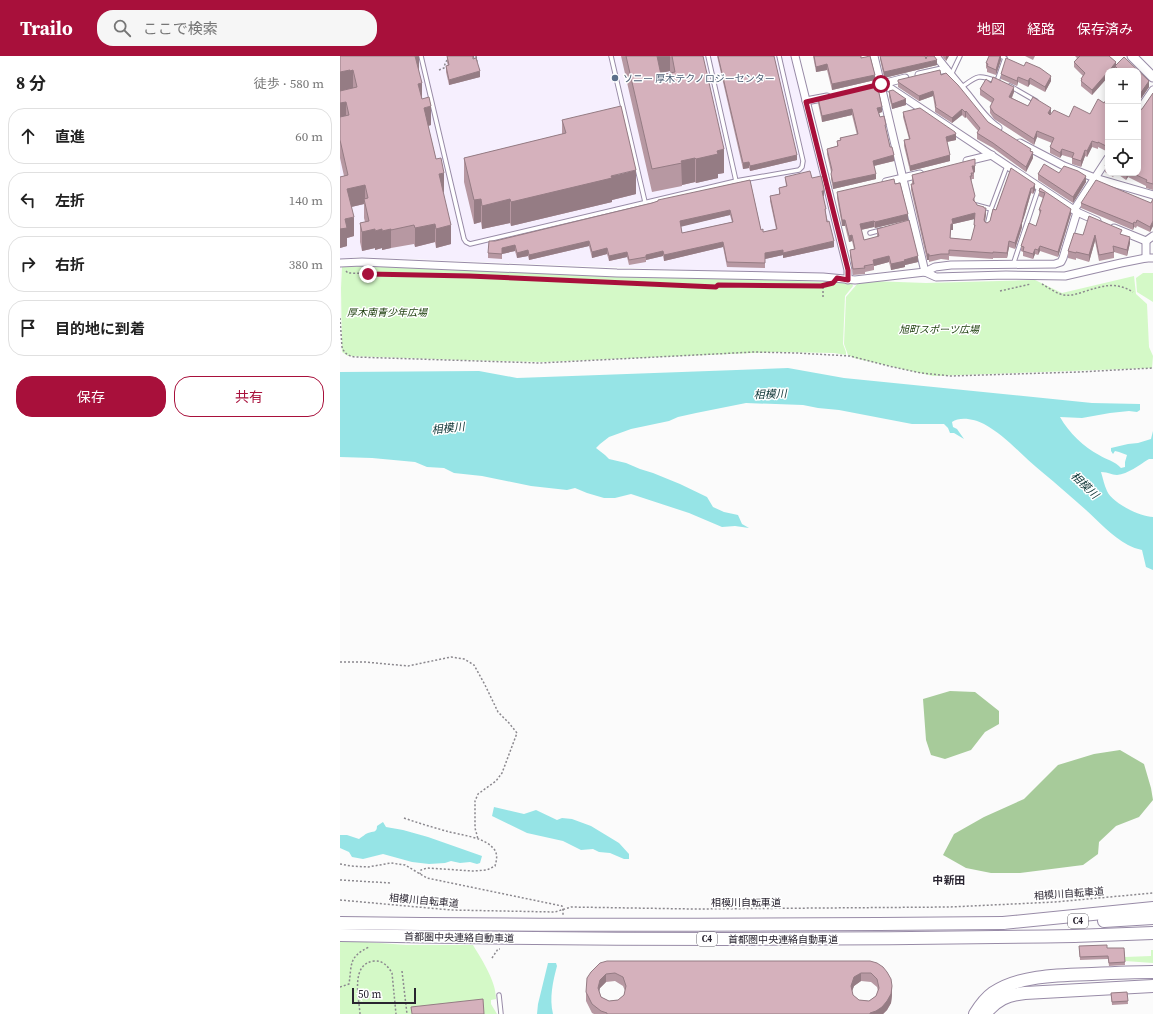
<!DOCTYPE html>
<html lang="ja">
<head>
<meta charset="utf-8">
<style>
  body { margin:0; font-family:"Source Serif 4","Noto Sans JP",serif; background:#f6f6f6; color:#222 }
  .controls { position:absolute; right:12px; top:12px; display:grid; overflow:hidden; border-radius:8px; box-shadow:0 2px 10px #0003 }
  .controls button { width:36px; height:36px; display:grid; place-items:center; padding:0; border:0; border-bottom:1px solid #e0e0e0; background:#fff; color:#222; font:20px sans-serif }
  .scale { position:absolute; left:12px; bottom:10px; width:64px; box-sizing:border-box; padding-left:4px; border:2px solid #292430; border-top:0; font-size:11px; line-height:14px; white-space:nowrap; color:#292430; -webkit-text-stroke:3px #fff; paint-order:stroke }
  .stop { position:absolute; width:12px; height:12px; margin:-9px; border:3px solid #a8103b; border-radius:50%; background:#fff }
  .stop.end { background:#a8103b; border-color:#fff; box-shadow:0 1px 4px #0008 }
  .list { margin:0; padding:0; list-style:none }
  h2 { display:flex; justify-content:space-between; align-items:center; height:52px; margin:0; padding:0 16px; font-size:17px }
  h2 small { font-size:13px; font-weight:400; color:#767676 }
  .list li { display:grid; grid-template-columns:26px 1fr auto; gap:12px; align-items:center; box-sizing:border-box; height:56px; margin:0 8px 8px; padding:0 8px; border:1px solid #e0e0e0; border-radius:16px }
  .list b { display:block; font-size:15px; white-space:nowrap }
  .list em { font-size:13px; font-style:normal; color:#767676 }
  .actions { display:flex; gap:8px; padding:12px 16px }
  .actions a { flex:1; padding:9px 0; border:1px solid #a8103b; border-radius:16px; text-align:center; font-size:14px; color:#a8103b }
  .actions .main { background:#a8103b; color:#fff }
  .icon { flex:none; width:22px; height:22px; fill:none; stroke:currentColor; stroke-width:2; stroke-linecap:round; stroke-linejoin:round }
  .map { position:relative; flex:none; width:813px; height:958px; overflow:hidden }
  header { display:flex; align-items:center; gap:24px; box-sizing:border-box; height:56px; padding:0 20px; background:#a8103b; color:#fff }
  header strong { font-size:19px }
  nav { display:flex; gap:22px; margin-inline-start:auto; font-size:14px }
  .search { width:280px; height:36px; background:#f6f6f6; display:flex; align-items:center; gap:10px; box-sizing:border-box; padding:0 14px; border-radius:16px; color:#767676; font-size:15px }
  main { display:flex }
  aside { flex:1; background:#fff }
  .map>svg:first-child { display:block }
  .built { fill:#f6effe }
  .green { fill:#d4f9c7 }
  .forest { fill:#a7cb9a }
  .water { fill:#96e4e6 }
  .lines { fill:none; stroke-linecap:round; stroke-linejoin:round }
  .service-casing { stroke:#988ba7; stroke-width:5.5 }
  .minor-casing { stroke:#988ba7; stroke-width:9 }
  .secondary-casing { stroke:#988ba7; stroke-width:11 }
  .motorway-casing { stroke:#988ba7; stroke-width:14 }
  .path { stroke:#8b888e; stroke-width:1.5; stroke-dasharray:2 2; stroke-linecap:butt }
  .service { stroke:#fff; stroke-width:3.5 }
  .minor { stroke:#fff; stroke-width:7 }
  .secondary { stroke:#fff; stroke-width:9 }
  .motorway { stroke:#fff; stroke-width:12 }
  .motorway-bridge-casing { stroke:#988ba7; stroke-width:14; stroke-linecap:butt }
  .motorway-bridge { stroke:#fff; stroke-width:12 }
  .wall { fill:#b798a2; fill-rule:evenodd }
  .shaded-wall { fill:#957c84 }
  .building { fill:#d5b1bc; stroke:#957c84; fill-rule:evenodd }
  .route { stroke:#a8103b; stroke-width:5 }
  .service-dot { fill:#5c6f8a; stroke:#fff; stroke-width:1.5 }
  .labels { text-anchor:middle; stroke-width:3; stroke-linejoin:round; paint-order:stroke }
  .shield { fill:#fff; stroke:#69666e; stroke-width:1 }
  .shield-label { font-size:9px; font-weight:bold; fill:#292430 }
  .service-label { font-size:10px; fill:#4e5e75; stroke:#fff; text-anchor:start }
  .park-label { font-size:10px; font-style:italic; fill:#193b09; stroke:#fff }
  .street-label { font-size:10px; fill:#292430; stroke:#fff }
  .water-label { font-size:11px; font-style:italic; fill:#0d3435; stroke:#fff }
  .neighbourhood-label { font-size:11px; font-weight:bold; fill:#292430; stroke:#fff }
</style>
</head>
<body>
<header>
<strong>Trailo</strong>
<div class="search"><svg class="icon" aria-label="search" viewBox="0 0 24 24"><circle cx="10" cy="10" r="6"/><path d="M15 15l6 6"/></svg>ここで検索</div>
<nav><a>地図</a><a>経路</a><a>保存済み</a></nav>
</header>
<main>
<aside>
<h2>8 分<small>徒歩 · 580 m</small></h2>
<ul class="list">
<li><svg class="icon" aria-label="ahead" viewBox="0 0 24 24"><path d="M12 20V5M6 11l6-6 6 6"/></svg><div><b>直進</b></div><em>60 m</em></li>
<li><svg class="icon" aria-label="left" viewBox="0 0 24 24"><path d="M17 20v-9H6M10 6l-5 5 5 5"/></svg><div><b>左折</b></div><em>140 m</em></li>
<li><svg class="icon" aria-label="right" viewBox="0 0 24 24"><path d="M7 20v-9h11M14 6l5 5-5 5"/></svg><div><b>右折</b></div><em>380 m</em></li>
<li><svg class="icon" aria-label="arrive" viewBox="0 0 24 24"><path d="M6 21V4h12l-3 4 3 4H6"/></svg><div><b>目的地に到着</b></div></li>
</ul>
<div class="actions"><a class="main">保存</a><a>共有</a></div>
</aside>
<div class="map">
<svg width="813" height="958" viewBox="0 0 813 958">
  <rect width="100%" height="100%" fill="#fbfbfb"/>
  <path class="built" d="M0,0H453L504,216L502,218L376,215L16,201L5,203H0Z"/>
  <g class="green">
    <path d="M17,210L512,227L513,230L505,240L503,288L506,296V299L494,297L436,296L203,306L122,304L8,300L2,296L1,232L2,211Z"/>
    <path d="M803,217H813V246L797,236L796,222Z"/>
    <path d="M794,220L796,238L807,248L809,291L813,300L812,312L593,320L514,302L508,299L504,288L506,241L518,227L531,225L586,227L695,224L722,237Z"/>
    <path d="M0,884L66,889H133C142,904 156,925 156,943L151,944V948L157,958H0Z"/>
    <path d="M811,894H813V907L785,905L773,895H784L785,901L811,900Z"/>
  </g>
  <g class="forest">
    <path d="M610,635L635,636L659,655V668L645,676L631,694L605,703L591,699L586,684L583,643Z"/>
    <path d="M780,694L804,708L811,732L813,744L799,761L776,770L759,786L758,798L743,809L680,817H651L626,812L603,799L614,778L644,761L684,743L718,709L754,698Z"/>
  </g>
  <g class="water">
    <path d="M448,312L504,322L752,347L800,348V354L797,356L789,355L770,357L742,362L720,361C729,377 744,391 759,399C767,404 775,405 781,412L785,411V406L787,399L779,396L775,395L773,398L771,395V392L788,388L798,387L811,383L813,375V403H809C799,409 788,418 777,419C771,419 769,416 761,416C763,422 764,429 767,435C772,447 801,461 813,461V514L806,511L802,494C797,493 792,491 788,489C772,480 759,466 746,454C731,441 717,428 702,416C682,400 666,380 644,368C635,363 620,360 612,366L613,371L617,373L624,383L614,377H610L608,372L604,368H572L499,354L478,352L463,349L406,347L356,357L338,361L329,365L291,373L269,381L260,388L256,392L265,399L269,403L286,407L300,413L313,417L340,428L367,441L373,451L384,456L398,459L402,468L409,472L395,470L382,471L349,457L291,438L275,442H264L247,437L235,432L227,434L191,430L142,420L114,417L104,412L87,411L75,406L32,402L0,401V316L139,315L177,322Z"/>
    <path d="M154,751L184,758L196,754L217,764L222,762L232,763L251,770L279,787L289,798V803H284L270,797L259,796L253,793L241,794L223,785L187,777L152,760Z"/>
    <path d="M43,766L46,771L63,774L88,781L142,800L140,807L137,808L130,806L120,807L111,805L105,807L89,808L72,806L43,798L23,803L12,801L9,796L0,792V779H7L19,783C22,781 25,778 28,777C33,775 37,777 37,770Z"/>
    <path d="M208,907H216L217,910C213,925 209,942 213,958H197L198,948Z"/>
  </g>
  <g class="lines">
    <g class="service-casing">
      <g id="service">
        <path d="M81,0L124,183L126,186L130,188L396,125L459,114L462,111L463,105L439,0"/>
        <path d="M271,0L305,146"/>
        <path d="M368,0L396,125"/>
        <path d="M611,19L620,0"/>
        <path d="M657,25L665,2L660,0"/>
        <path d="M670,30L696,45"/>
        <path d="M622,31C637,20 638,18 656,25"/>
        <path d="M636,149L651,153"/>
        <path d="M647,170L651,153L667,110"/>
        <path d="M530,177L541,174"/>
        <path d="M673,209L699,131"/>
        <path d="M159,939L161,958"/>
      </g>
    </g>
    <g class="minor-casing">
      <g id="minor">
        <path d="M455,0L508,214V224"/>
        <path d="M534,0L585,216"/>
        <path d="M596,0C606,13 616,25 626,37C636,49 645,64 658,72"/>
        <path d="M579,19L606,13"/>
        <path d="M542,28L565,22"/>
        <path d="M544,28L737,156L757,165"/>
        <path d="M466,45L487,41"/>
        <path d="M798,56L813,34"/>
        <path d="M680,87L724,110L755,122L813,139"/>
        <path d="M627,105L652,99"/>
        <path d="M546,126L580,118"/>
        <path d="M734,154L768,102"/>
        <path d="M774,172L806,185L813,180"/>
        <path d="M806,202V185"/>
        <path d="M0,207L22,206L277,217L483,221L515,224L585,216L595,211L611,209L715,208L721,206L723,202L737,156"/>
        <path d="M585,216L596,221L666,219L725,220L781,207L806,202H813"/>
      </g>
    </g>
    <g class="secondary-casing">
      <path id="secondary" d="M792,0L813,21"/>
    </g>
    <g class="motorway-casing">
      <g id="motorway">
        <path d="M764,865L813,862"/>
        <path d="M663,867L813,852"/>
        <path d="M734,880L813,877"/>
        <path d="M635,958C640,950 646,942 653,937C679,919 721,919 752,918C772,917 793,916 813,916"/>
        <path d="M645,958C657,943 667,939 685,937L813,930"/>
      </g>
    </g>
    <g class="path">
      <path d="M133,0L134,2H137"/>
      <path d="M136,0L137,6"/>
      <path d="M99,14L104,12L105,8L107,4"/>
      <path d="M6,215L8,217L129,220L376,231L378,229L481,230L486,229"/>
      <path d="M702,228C709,232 717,238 724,239C731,240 737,238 743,236C762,230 775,225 793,236"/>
      <path d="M660,235L691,228"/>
      <path d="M483,241V231"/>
      <path d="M0,262L2,291C4,297 8,300 15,301L200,307L414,296L456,297L510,300L553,311L581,317L611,320L739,316L813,312"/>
      <path d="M0,606H25L68,610L111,601L124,603L134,609L145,629L158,656L169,667L177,677L162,717L156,725L138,738L135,745V772L138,783"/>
      <path d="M64,762C78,767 92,771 106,775C120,779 144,781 153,792C158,797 157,803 155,810L147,814L133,815L87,812L81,814L80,818"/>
      <path d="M0,808L11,810L28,811L51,807L65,809L87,822L222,850L223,854V859"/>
      <path d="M0,824L51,827"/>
      <path d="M0,844L111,854L215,856L231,851L353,853L610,851L715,846L813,837"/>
      <path d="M152,902L158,893H160"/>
      <path d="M62,915L67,958"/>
      <path d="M0,931L9,928C12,909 8,901 29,891"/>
      <path d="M20,958C19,942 10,908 34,905C42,904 48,910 52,917L56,958"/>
    </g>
    <use href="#service" class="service"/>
    <use href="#minor" class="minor"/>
    <use href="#secondary" class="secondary"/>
    <use href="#motorway" class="motorway"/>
    <g class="motorway-bridge-casing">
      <g id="motorway-bridge">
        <path d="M0,867C221,870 442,869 663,867"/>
        <path d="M0,879C245,884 489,884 734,880"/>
      </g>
    </g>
    <use href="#motorway-bridge" class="motorway-bridge"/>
  </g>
  <g class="wall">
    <path d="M0,0H79V16L82,43L91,69L88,70L104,136H103L111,188L96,192L95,186L75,191L74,188L51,192L42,194V192L35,194V192L22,195L20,186V167L25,166L24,162V148L11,151L14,180L7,182V190L0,192V121L4,120L0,102Z"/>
    <path d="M107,0L133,3L140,21L109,29L106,16V10H108L107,6Z"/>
    <path d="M281,0H363L384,117L378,118V122L356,127L355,126L342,129V130L312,136ZM330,15V17L321,19V17Z"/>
    <path d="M377,0H434L457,104L410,115L409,112L403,113Z"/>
    <path d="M473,0H521V2L535,24L492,34L487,14L476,16Z"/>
    <path d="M540,0H585L586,3L597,9L544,22L540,3Z"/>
    <path d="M602,0H609L606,5Z"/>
    <path d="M661,0V4L656,19L647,16V13L646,12V7Z"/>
    <path d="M685,0H695L693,4Z"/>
    <path d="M735,0H769L776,6V9L784,1L809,25V31L798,47V15H775V13L773,15H768V21L752,39L741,30V23L743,20L734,11V6L737,2Z"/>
    <path d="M661,18L711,25L705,36L690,28L688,31L678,26L677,30L661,23Z"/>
    <path d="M601,19L648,66L691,95L693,102L686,116L653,92L637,83V77L638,75L626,61L625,62L622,59L612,67L595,56V52L593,40L579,45L558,31V24Z"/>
    <path d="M651,27L674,36L672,42L688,50L711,57L710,58L729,61L750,58L764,47L768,41V96L758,91V93L752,91L747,101L745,100L741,111L732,108V102L722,99L720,102L710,97V91L712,87L697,81L694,89L654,63L650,57V51L652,47L640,39V33Z"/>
    <path d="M549,35L566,49L552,53L549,41Z"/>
    <path d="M813,37V134L806,132V130L788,121L786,124L776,117L773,121L765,116V110L768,105V117H798L802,53Z"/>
    <path d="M478,42L542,56L539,57L540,61L546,74L554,105L534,110L536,123L493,133L491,123V116L487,98V93L497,90V85L500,84V82L517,79L512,59L482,66L478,47Z"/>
    <path d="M563,56L616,84L607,86L610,105L570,115L564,90V84L569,83L563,61Z"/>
    <path d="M222,64L296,138L272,144V146L171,170L170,167L142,173L141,166L134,168L124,126V102L222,78Z"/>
    <path d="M671,112L695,134L693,138L691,137L685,158L682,167V171L675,193L669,191L667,202H653V203L609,200V204L601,203L589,206V204H587L571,134V128H572V119L635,116H634V123H632L631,125L635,145L637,149L644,152L646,158L645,166L647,167L650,165L656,154ZM634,163V174L631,184L610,182L611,174H613V168Z"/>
    <path d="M719,117L746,126L733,147L698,124V118Z"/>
    <path d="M445,121L472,122L484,140H483L486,158L494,191L443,202V199L425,203V212L387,211L383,191L324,205L323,200L306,204V206L289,209L287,201L269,205L267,198L252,202L249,190L189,204L188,200L177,202L175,195L162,198V203L148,202V197L155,185L410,124L421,174L423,176L436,173L430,145V140L439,138V132L446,130ZM390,159L392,166L342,177L341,170Z"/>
    <path d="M555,128L568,164L535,172L534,171L521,174L524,184L537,181V173L578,206L565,209V211L551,214L549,206L534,210V214L525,216V218L513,219L510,200V194L514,193L512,185L509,186L505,170H502L497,142V136Z"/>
    <path d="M700,132L731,158L718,201L700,195L698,199L695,198L693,203L683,200V196L681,195V190L696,170L700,159L699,154L703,142L699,140V135Z"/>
    <path d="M813,143V170L810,176L797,170L796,172L794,171L793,174L741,152V147H811Z"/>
    <path d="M743,179H782L790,187L787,200L774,196V202L759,205L755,185L749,206L736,202V204L728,202V195Z"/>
    <path d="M739,890L767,892H784L785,909L769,910L768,903L740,904Z"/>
    <path d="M530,905L552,939L551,947L547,954L543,958H254L252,957L246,945V936L251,916ZM275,925L283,930L285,935L284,939L278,944L269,945L261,941L259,935L260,932L266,926ZM521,925L531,926L537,931L538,935L536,940L529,945L519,944L513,939L512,935L514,930Z"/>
    <path d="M787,936L788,948L772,949L771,937Z"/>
  </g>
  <g class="shaded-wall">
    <path d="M75,0H79V16Z"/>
    <path d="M316,0H330V15L316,18Z"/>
    <path d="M606,0H609L606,5Z"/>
    <path d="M660,0H661V4L656,19V14Z"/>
    <path d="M597,4V9L544,22V16Z"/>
    <path d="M776,6V12L775,10V13L773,15H769Z"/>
    <path d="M487,8V14L476,16V11Z"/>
    <path d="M10,14V33L0,35V16Z"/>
    <path d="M13,14V33L10,34V15Z"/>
    <path d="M140,15V21L109,29V24Z"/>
    <path d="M768,16V21L752,39V34Z"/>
    <path d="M535,19V24L492,34V28Z"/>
    <path d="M711,20V25L705,36V31Z"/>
    <path d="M678,21V26L677,30V25Z"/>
    <path d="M690,22V28L688,31V25Z"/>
    <path d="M809,25V31L798,47V41Z"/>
    <path d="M82,27V46L78,28Z"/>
    <path d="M674,31V36L669,47V41Z"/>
    <path d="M593,35V40L579,45V40Z"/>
    <path d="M566,43V49L552,53V48Z"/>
    <path d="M6,46V65L0,66V47Z"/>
    <path d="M91,50V69L84,71V52Z"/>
    <path d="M542,51V56L537,58V52Z"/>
    <path d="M711,52V57L708,63V57Z"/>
    <path d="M512,53V59L482,66V60Z"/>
    <path d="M622,53V59L612,67V62Z"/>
    <path d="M626,55V61L625,62V56Z"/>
    <path d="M697,75V81L694,89V83Z"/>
    <path d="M616,78V84L606,86V81Z"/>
    <path d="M752,85V91L747,101V95Z"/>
    <path d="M384,93V117L378,118V122L356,127V103L377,95Z"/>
    <path d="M722,93V99L720,102V97Z"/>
    <path d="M745,94V100L741,111V105Z"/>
    <path d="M693,96V102L686,116V111Z"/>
    <path d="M457,99V104L410,115V110Z"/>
    <path d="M554,99V105L533,110V105Z"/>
    <path d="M610,99V105L570,115V110Z"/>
    <path d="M355,102V126L342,129L341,105Z"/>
    <path d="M635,103V116H632V110Z"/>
    <path d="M409,106V112L403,113V107Z"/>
    <path d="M296,114V138L272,144V146L171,170V146Z"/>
    <path d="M104,117V136L99,137V118Z"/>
    <path d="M787,117H788V121L786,124Z"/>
    <path d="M536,118V123L493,133V127Z"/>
    <path d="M746,120V126L733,147V141Z"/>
    <path d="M695,128V134L693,138V132Z"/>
    <path d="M25,129V146L24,143V148L7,152V133Z"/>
    <path d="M691,132V137L685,158L682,167V171L675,193V187Z"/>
    <path d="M482,135H484V140L482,141Z"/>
    <path d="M141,143V166L134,168V144Z"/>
    <path d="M170,143V167L142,173V150Z"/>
    <path d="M646,152V158L644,170V164Z"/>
    <path d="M731,153V158L718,201V196Z"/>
    <path d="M390,154V159L340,171V165Z"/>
    <path d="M635,157V163L613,168V174H611L610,187L611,168L612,163Z"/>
    <path d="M568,158V164L535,172V166Z"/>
    <path d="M14,161V180L7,182V190L0,192V173L5,163Z"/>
    <rect x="502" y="164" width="3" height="6"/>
    <path d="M534,165V171L520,174V168Z"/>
    <path d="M813,165V170L810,176V171Z"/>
    <path d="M794,166V171L793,174V168Z"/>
    <path d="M95,168V186L75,191V172Z"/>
    <path d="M111,169V188L96,192V173Z"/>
    <path d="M35,173V192L22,195V176Z"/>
    <path d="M42,173V192L35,194V175Z"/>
    <path d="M51,173V192L42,194V175Z"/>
    <path d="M512,179V185L509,186V180Z"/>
    <path d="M755,179V185L749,206V199Z"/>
    <path d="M790,181V187L787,200V194Z"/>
    <path d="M249,185V190L189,204V199Z"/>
    <path d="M494,185V191L443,202V197Z"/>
    <path d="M669,185V191L667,202V197Z"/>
    <path d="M383,186V191L324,205V199Z"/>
    <path d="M175,189V195L162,198V192Z"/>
    <path d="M700,190V195L698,199V194Z"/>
    <path d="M267,192V198L252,202V196Z"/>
    <path d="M695,193V198L693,203V198Z"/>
    <path d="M188,194V200L177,202V197Z"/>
    <path d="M443,194V199L425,203V197Z"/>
    <path d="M323,195V200L306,204V199Z"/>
    <path d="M287,196V201L269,205V200Z"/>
    <rect x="587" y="198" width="2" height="6"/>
    <path d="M549,200V206L534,210L533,204Z"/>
    <path d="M578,200V206L565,209V211L551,214V208L564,204Z"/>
    <path d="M521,917V925L514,930L511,938V930L514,921Z"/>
    <path d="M266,918V926L260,932L258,941V932L260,924Z"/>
    <path d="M552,930V939L551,947L547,954L543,958H530V957Z"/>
  </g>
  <g class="building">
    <path d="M0,0H75L82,27L78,28L82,43L89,41L91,50L84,52L96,103L101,102L104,117L99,118L111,169L96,173L95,168L75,172L74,169L51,174V173L42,175V173L35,175V173L22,176L20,167L29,165L24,143L28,142L25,129L7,133L14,161L5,163L7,172L0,173V121L8,119L0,84V61L9,59L6,46L0,47V35L17,31L13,14L10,15V14L0,16Z"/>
    <path d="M107,0H133V3L136,2L140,15L109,24L106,10L109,9Z"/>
    <path d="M286,0H317L321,19L335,16L332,0H363L384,93L377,95L378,98L356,103L355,102L341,105L342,107L312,113Z"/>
    <path d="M378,0H434L457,99L410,110L409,106L403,107Z"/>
    <path d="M474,0H521V2L530,0L535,19L492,28L487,8L476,11Z"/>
    <path d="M540,0H585L586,3L587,0H594L597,4L544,16Z"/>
    <path d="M649,0H660L656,14L647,10L648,8L646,7Z"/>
    <path d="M740,0H769L776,6L769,15H768V16L752,34L741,25L742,23H741L745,17L734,6Z"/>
    <path d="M784,1L809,25L798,41V15H780L775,10Z"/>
    <path d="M666,2L684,10L686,6L700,12L711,20L705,31L690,22L688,25L678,21L677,25L661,18Z"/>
    <path d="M600,14L601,19L606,17L618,29L648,66L691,93L690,95L693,96L686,111L653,87L637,77L640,72L626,55L625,56L622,53L612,62L595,51L596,50L593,35L579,40L558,26V24Z"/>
    <path d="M653,21L674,31L669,41L688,50L693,41L711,52L708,57L710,59L714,54L729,61L734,50L750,58L758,43L764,47L768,41V91L758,86V87L752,85L747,95L745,94L741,105L732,102L734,97L722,93L720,97L710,91L714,82L697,75L694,83L654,57L650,51L654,43L640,33L646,23L651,27Z"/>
    <path d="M537,28L542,51L537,52L540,61L544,60L546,69H545L550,91H552L554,99L533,105L536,118L493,127L491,118L492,114L487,93L498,90L497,85L501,84L500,82L518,78L512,53L482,60L478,42Z"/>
    <path d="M553,34L566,43L552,48L549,35Z"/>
    <path d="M813,37V128L806,126L807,124L792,117H798V55L802,53Z"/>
    <path d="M281,50L296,114L271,120L272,122L171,146L170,143L142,150L141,143L134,144L124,102L226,77L222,64Z"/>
    <path d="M580,52L615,76L616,78L606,81L610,99L570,110L564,84L570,83L563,56Z"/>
    <path d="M635,103V110H632L634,117H631L632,120H630L635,140L633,144L636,147L637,149L644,151V152H646L644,164L645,166L647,167L650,165L653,153L656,154L671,112L695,128L693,132H691L685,152L682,165L675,187L669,185L667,197L653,196V197L609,194V198H601L589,200V198H587L571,128H574L572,119ZM635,157L634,169H635L631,184L610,182L611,168H613L612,163Z"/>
    <path d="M768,105V112L765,110Z"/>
    <path d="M704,108L719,117L724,110L738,115L746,120L733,141L698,118Z"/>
    <path d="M470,115L472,122L481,120L484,133V135H482L486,153H485L487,166L489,165L494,185L443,197V194L425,197V207L387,206L383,186L324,199L323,195L306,199V201L289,204L287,196L269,200L267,192L252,196L249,185L189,199L188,194L177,197L175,189L162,192V198L148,197L149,185H155L312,147L318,145V144L410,124L421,174L423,173V176L437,173L430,140L440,138L439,132L447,130L445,121ZM390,154L393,166L342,177L340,165Z"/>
    <path d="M554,123L555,128L560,127L568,158L535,166L534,165L520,168L524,184L539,180L537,173L569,164L578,200L564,204L565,205L551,208L549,200L533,204L534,208L524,210L525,212L513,213L510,194L515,193L512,179L509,180L505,164H502L497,136Z"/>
    <path d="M756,124L811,147L813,143V165L810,171L797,164L796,167L794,166L793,168L741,147Z"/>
    <path d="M700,132L731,153L718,196L700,190L698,194L695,193L693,198L683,195L684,191L681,190L689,167L696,170L701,154H699L705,137L699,135Z"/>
    <path d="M749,160L782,174L780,178L790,181L787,194L773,190L774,196L759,199L755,179L749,199L736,196V197L728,195L734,177L743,179Z"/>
    <path d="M767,889V892H784L785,906L769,907L768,900L740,901L739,890Z"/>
    <path d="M267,905H530L537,907L543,911L547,916L551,923L552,930L551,938L547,945L542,951L536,955L530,957V958H267V957L261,955L252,948L246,936L247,922L251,916L260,907ZM275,917L283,921L286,930L284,939L278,944L269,945L261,941L258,932L260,924L266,918ZM521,917H531L537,923L539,932L536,940L529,945L519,944L513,939L511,930L514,921Z"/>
    <path d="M787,936L788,945L772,946L771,937Z"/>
    <path d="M143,943L144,958H72L71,951Z"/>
  </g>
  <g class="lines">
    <path class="route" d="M28,218L129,220L376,231L378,229L481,230L493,227L497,222L508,224V214L466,46L541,28"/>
  </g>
  <circle class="service-dot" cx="275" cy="22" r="4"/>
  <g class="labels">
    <g class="shield">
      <rect x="728" y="858" width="20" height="14" rx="3"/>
      <rect x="357" y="876" width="20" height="14" rx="3"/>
    </g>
    <g class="shield-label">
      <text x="738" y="868">C4</text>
      <text x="367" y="886">C4</text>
    </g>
    <g class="service-label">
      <text x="283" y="26">ソニー 厚木テクノロジーセンター</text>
    </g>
    <g class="park-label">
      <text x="47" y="260">厚木南青少年広場</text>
      <text x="599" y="277">旭町スポーツ広場</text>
    </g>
    <g class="street-label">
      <text transform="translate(729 837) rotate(-4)" y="4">相模川自転車道</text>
      <text transform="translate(84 844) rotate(5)" y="4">相模川自転車道</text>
      <text x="406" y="850">相模川自転車道</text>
      <text transform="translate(119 881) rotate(1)" y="4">首都圏中央連絡自動車道</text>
      <text x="443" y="887">首都圏中央連絡自動車道</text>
    </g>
    <g class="water-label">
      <text transform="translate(430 338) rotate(-2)" y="4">相模川</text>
      <text transform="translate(108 372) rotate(-6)" y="4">相模川</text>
      <text transform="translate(745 429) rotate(44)" y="4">相模川</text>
    </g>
    <g class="neighbourhood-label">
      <text x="609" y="828">中新田</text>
    </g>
  </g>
</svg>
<div class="controls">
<button>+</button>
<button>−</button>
<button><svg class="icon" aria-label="locate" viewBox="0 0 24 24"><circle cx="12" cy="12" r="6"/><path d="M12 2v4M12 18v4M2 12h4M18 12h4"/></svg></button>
</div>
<div class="scale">50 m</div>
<div class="stop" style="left:541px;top:28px"></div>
<div class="stop end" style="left:28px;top:218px"></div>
</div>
</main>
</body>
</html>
